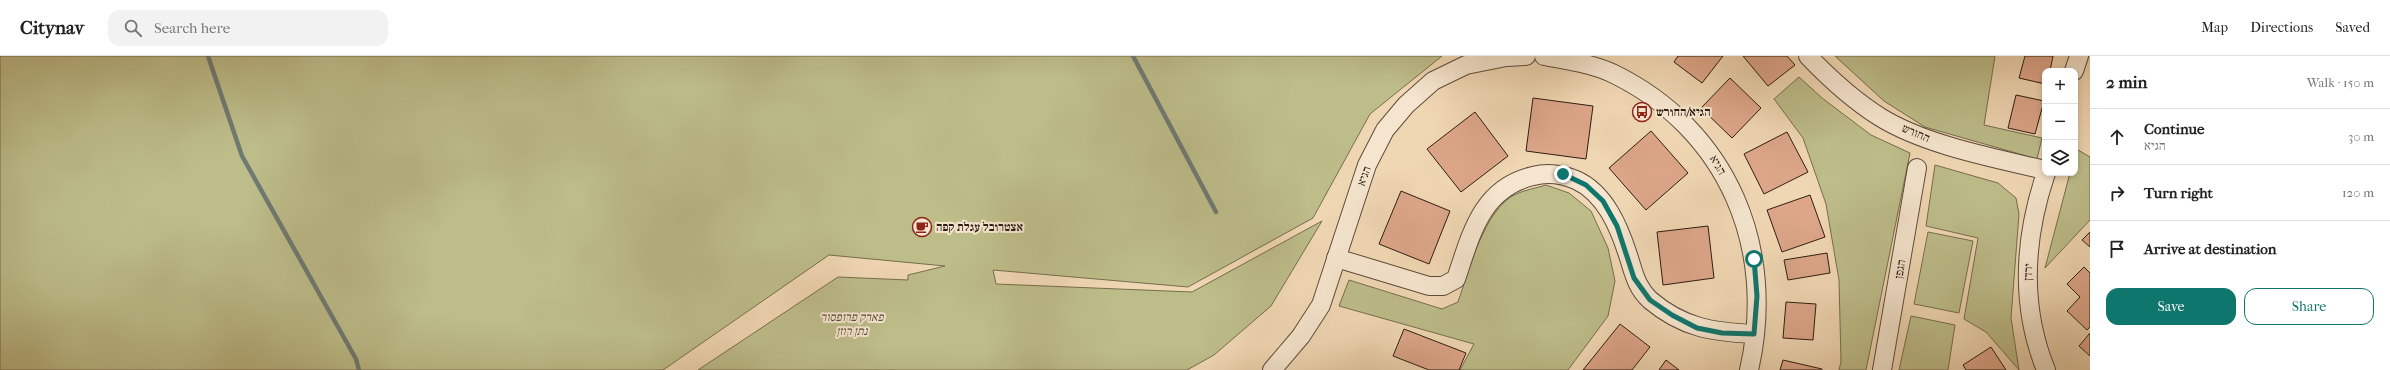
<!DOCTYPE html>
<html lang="en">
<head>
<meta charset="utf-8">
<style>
  body { margin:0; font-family:"IM FELL French Canon","Frank Ruhl Libre",serif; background:#f2f2f2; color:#222 }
  .controls { position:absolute; right:12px; top:12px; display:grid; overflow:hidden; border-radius:8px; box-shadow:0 2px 6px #0003 }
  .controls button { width:36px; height:36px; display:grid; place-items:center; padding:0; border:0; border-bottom:1px solid #e0e0e0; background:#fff; color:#222; font:20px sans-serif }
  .stop { position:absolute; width:12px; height:12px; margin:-9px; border:3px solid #0f766e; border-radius:50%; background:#fff }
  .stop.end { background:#0f766e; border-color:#fff; box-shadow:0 1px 4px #0008 }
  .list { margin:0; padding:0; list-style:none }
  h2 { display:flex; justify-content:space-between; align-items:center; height:52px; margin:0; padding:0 16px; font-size:17px }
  h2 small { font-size:13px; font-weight:400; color:#767676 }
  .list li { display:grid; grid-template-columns:26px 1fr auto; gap:12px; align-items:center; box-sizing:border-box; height:56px; padding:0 16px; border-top:1px solid #e0e0e0 }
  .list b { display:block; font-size:15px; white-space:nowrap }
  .list p { margin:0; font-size:13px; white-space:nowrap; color:#767676 }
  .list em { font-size:13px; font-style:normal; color:#767676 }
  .actions { display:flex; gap:8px; padding:12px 16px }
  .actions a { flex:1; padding:9px 0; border:1px solid #0f766e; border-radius:12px; text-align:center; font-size:14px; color:#0f766e }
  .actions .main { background:#0f766e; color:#fff }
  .icon { flex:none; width:22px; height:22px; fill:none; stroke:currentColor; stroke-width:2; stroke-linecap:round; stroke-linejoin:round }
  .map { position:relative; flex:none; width:2090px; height:314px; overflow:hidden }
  header { display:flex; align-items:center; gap:24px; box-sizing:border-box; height:56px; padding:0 20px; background:#fff; border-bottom:1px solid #e0e0e0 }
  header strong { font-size:19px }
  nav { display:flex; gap:22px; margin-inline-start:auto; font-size:14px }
  .search { width:280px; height:36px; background:#f2f2f2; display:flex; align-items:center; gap:10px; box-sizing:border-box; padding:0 14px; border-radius:12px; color:#767676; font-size:15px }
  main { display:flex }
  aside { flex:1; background:#fff }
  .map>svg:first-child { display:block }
  .green { fill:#bdbd8a; stroke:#766d4e }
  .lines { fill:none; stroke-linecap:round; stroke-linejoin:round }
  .stream { stroke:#6f7b72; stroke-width:4.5 }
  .building { fill:#dda689; stroke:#2e1d13 }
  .minor-casing { stroke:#5e4c3b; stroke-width:20 }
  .minor { stroke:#f5e5ce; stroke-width:18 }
  .route { stroke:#0f766e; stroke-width:5 }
  .labels { text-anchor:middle; stroke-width:4; stroke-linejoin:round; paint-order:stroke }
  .poi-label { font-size:12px; font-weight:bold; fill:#2e1d13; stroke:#f5e5ce; text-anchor:start }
  .street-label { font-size:12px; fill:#2e1d13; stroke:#f5e5ce }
  .park-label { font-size:12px; font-style:italic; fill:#594d37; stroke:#f5e5ce }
</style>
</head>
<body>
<header>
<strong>Citynav</strong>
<div class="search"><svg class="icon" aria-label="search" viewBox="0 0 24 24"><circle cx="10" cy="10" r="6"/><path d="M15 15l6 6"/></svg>Search here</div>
<nav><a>Map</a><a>Directions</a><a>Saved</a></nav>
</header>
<main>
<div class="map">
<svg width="2090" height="314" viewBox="0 0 2090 314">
  <rect width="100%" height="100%" fill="#f0d7b3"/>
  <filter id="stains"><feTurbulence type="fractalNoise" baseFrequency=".005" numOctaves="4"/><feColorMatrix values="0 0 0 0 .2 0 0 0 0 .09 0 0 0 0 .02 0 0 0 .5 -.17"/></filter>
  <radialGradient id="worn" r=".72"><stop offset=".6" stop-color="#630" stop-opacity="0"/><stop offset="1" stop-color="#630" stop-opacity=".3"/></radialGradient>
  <g class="green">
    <path d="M0,0H1442L1370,58L1313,162L1188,231L993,214L996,228L1192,236L1322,165L1271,250L1214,299L1187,314H698L838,221L908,224V219L945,210L829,199L663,314H0Z"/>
    <path d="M1835,0H1995L1984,69L2042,82L2037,103L1925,71L1884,45Z"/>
    <path d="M1799,21L1822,42L1871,79L1910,97L1866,314H1839L1841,306L1839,224L1826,148L1803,82L1774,43Z"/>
    <path d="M2078,94L2090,101V164L2045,212L2070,117H2075V101Z"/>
    <path d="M1935,109L1998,127L2016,142L2019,158L2011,262L2019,314L1986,276L1964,263L1978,182L1926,170Z"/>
    <path d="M1546,129L1569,137L1591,155L1608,192L1615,225L1608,260L1568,314H1460L1474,288L1339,250L1349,224L1442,253L1458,246C1469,215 1484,153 1516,138C1525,134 1536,132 1546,129Z"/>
    <path d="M1928,176L1973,185L1959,257L1914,248Z"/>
    <path d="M1911,260L1955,269L1948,314H1899Z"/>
  </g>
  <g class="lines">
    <g class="stream">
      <path d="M208,0L242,100L356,303L359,314"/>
      <path d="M1133,0L1216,156"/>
    </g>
  </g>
  <g class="building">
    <path d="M1678,0H1723L1702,27L1674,6Z"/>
    <path d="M1743,0H1787L1795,9L1768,30Z"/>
    <path d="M2025,0H2053L2050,15H2045V28L2019,22Z"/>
    <path d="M1730,22L1761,52L1732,82L1701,52Z"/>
    <path d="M2016,39L2044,45L2035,78L2008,72Z"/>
    <path d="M1533,42L1593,50L1586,103L1526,95Z"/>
    <path d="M1475,56L1508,100L1461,136L1427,93Z"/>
    <path d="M1651,75L1688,117L1646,154L1609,112Z"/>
    <path d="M1787,76L1808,116L1764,138L1744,98Z"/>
    <path d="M1401,135L1450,155L1429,208L1379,188Z"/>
    <path d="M1810,139L1825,181L1782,196L1767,154Z"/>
    <path d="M1708,170L1714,222L1663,229L1657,176Z"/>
    <path d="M2090,176V191L2082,184Z"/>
    <path d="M1827,197L1830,217L1788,224L1784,204Z"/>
    <path d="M2084,211L2090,217V271L2087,274L2067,255L2080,241L2067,228Z"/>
    <path d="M1786,246L1816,248L1813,284L1783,282Z"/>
    <path d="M1620,268L1650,291L1632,314H1583Z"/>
    <path d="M1404,273L1466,297L1459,314H1429L1393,300Z"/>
    <path d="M2090,277V300L2079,290Z"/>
    <path d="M1991,291L2006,314H1966L1963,309Z"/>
    <path d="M1666,304L1679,314H1659Z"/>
    <path d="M1783,304L1822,313V314H1780Z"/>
  </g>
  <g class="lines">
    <g class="minor-casing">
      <g id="minor">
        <path d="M1544,0C1567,4 1593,8 1614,18C1728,74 1777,192 1749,314"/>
        <path d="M1808,0C1830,23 1853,44 1880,61C1925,89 1994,102 2045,114"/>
        <path d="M2074,15L2079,0"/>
        <path d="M1336,202L1429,230H1443L1456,223C1471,179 1481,132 1533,120C1548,116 1562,118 1576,124C1605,137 1619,171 1628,199C1634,217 1636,231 1650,244C1683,272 1713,276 1754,278"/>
        <path d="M1272,314L1301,280L1321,249L1367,109L1385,74L1406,49L1433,25L1466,9L1506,1L1526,0"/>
        <path d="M1882,314L1917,112"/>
        <path d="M2046,314C2020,250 2024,182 2046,117"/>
      </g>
    </g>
    <use href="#minor" class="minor"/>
  </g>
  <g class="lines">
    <path class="route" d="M1563,118L1586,129L1603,145L1617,170L1634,222L1650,244L1672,259L1697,272L1722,277L1754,278L1757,240L1754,203"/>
  </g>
  <defs>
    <g id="bus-ring" transform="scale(1)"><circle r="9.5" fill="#f5e5ce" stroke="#8f2418" stroke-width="1.5"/><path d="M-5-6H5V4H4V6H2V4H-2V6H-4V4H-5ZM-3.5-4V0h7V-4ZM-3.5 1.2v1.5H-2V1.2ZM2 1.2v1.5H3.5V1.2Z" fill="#8f2418"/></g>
    <g id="cafe-ring" transform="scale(1)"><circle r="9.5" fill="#f5e5ce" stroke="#8f2418" stroke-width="1.5"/><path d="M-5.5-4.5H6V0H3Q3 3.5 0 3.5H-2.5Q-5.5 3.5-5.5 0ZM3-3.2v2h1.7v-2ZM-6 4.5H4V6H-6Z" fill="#8f2418"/></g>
  </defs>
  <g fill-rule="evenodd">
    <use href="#bus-ring" x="1642" y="56"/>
    <use href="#cafe-ring" x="922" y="171"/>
  </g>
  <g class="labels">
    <g class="poi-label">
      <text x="1656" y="60">הגיא/החורש</text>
      <text x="936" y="175">אצטרובל עגלת קפה</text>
    </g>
    <g class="street-label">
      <text transform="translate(1916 77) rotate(23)" y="4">החורש</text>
      <text transform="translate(1718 109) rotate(60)" y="4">הגיא</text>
      <text transform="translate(1364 120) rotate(-70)" y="4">הגיא</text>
      <text transform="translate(1900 213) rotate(-80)" y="4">הגפן</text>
      <text transform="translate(2028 216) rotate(-87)" y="4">ירדן</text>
    </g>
    <g class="park-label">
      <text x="852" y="265">פארק פרופסור<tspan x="852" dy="14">נתן רוזן</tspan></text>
    </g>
  </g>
  <rect width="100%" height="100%" filter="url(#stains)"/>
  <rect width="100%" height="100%" fill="url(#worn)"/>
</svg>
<div class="controls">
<button>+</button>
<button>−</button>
<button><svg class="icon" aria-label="layers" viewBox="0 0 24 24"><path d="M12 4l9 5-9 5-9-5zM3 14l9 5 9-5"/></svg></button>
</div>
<div class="stop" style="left:1754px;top:203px"></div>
<div class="stop end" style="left:1563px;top:118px"></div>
</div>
<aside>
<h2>2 min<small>Walk · 150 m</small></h2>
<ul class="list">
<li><svg class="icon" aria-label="ahead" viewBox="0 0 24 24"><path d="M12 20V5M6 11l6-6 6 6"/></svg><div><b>Continue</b><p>הגיא</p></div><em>30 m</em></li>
<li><svg class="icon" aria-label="right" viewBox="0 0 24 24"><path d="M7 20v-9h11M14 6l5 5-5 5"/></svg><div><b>Turn right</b></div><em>120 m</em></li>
<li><svg class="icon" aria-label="arrive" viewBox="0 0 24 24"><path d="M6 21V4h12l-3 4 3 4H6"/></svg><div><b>Arrive at destination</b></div></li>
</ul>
<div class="actions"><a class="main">Save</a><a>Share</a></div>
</aside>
</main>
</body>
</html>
